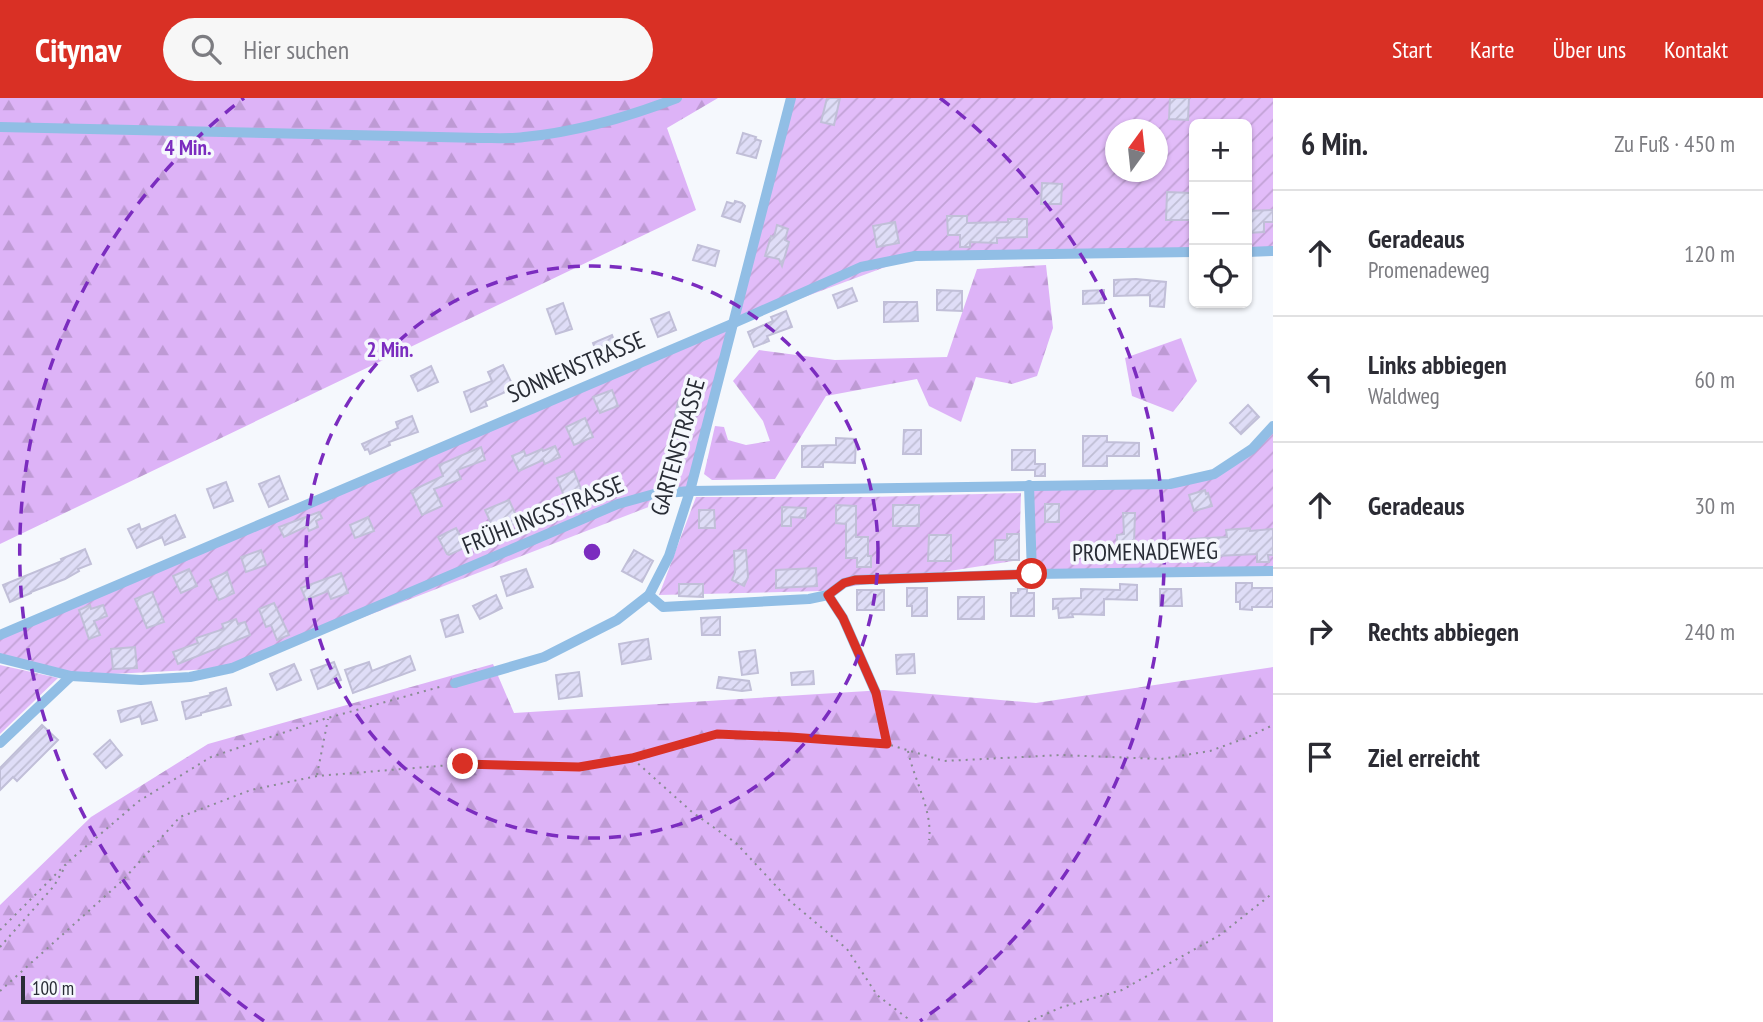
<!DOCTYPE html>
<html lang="de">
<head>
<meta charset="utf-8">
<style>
  body { margin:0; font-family:"PT Sans Narrow",sans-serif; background:#f7f7f7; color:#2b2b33 }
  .controls { position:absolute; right:21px; top:21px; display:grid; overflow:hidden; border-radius:10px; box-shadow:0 2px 5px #0004 }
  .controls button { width:63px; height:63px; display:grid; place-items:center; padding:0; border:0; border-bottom:2px solid #e1e1e2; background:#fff; color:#2b2b33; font:35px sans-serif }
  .compass { position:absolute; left:1105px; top:21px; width:63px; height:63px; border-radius:50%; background:#fff; box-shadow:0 2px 5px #0004; rotate:15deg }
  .scale { position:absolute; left:21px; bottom:18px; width:178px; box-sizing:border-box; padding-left:7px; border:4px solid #292d36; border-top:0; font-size:19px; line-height:24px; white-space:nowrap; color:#292d36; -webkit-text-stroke:5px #f5f8fd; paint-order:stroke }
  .stop { position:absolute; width:21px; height:21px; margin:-16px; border:5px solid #d93025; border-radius:50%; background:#fff }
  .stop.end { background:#d93025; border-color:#fff; box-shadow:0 2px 7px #0008 }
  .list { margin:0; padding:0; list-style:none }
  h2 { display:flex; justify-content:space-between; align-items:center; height:91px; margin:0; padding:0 28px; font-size:30px }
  h2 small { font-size:23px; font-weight:400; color:#7c7c81 }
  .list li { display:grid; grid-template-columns:46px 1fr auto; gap:21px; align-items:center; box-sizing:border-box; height:126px; padding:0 28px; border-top:2px solid #e1e1e2 }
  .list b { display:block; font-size:26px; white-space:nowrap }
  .list p { margin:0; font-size:23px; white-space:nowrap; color:#7c7c81 }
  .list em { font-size:23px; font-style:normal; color:#7c7c81 }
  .icon { flex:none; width:38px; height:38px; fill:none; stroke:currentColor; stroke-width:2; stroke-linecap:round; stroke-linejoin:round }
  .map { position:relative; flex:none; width:1273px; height:924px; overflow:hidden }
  header { display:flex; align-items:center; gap:42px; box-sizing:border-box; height:98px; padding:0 35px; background:#d93025; color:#fff }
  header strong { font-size:33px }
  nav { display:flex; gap:38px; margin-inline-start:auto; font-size:24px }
  .search { width:490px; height:63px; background:#f7f7f7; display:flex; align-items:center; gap:18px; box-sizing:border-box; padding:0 24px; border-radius:38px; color:#7c7c81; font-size:26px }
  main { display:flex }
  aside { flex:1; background:#fff }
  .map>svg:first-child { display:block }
  .forest { fill:url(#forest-firs) }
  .garden { fill:url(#garden-furrows); fill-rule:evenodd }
  .building { fill:url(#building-hatch); stroke:#c1bfd8; stroke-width:2 }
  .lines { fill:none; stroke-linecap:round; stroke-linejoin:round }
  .path { stroke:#888b92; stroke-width:2; stroke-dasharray:2 5; stroke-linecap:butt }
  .street { stroke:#91bee5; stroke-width:10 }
  .route { stroke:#d93025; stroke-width:9 }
  .ring { fill:none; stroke:#7b2cbf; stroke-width:3.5; stroke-dasharray:12 9 }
  .labels { text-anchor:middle; stroke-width:7; stroke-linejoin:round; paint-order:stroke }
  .street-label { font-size:24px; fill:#292d36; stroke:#f5f8fd }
  .centre { fill:#7b2cbf; stroke:#f5f8fd; stroke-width:3.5 }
  .ring-label { font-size:21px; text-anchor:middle; font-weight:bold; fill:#7b2cbf; stroke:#f5f8fd; stroke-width:7; stroke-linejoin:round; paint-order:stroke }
</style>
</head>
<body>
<header>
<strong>Citynav</strong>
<div class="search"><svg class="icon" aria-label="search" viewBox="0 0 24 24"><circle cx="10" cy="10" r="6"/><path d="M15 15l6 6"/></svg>Hier suchen</div>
<nav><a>Start</a><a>Karte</a><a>Über uns</a><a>Kontakt</a></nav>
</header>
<main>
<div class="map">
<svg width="1273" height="924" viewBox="0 0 1273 924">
  <defs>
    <pattern id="forest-firs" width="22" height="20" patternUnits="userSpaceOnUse" patternTransform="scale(1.75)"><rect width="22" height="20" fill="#ddb3f7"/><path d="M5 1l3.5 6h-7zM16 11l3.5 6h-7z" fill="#be9ad4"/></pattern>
    <pattern id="garden-furrows" width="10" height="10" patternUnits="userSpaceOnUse" patternTransform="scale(1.75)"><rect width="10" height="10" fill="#e2bcf9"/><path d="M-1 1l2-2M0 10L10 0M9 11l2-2" fill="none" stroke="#c2a2d6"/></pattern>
    <pattern id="building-hatch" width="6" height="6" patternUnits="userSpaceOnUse" patternTransform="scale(1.75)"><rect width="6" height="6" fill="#dfddf7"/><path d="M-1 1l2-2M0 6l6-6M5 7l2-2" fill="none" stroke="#bfbed4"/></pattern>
  </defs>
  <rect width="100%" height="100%" fill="#f5f8fd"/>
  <g class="forest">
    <path d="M0,0H718L667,30L696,112L0,446Z"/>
    <path d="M1046,167L1053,230L1037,278L1012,286L976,279L961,324L929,308L917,281L826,298L775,381L712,382L704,376L715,328L724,329L728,342L746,347L770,343L763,323L733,283L759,252L835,262L947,259L977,171Z"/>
    <path d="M1181,240L1197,283L1173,314L1132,298L1125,260Z"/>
    <path d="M493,566L514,615L884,592L1036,605L1273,569V924H0V807L91,719L208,646Z"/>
  </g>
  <g class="garden">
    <path d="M790,0H1273V153L1247,154V26H1194V154L915,158L734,225L690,393L232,570L71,578L0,560V537L734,225ZM1116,32H1158V74H1116Z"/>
    <path d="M1273,328V473L1032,476L1029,387L1170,386L1214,376Z"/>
    <path d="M1021,395L1019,462L822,493L659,497L696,399H870Z"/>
    <path d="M0,567L58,580L0,636Z"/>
  </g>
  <g class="building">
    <path d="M827,0H840L834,27L821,24Z"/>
    <path d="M1170,0H1189L1188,22L1169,21Z"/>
    <path d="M743,35L756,39L755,41L761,43L756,60L737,55Z"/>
    <path d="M1042,85L1062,86L1061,106H1041Z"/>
    <path d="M1167,94L1191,95V122H1166Z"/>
    <path d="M735,103L742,105L745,108L740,124L722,118L727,104L734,106Z"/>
    <path d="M1273,112V124H1264V134L1247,135V113Z"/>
    <path d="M947,118H967V125L1008,124V121H1027V139L997,140V145L970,144V149H960V137H948Z"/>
    <path d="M895,124L899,145L877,149L873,128Z"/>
    <path d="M777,127L788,131L785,142L789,144L782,168L779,161L765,158L771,138L774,139Z"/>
    <path d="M698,147L719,153L715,168L693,162Z"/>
    <path d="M1136,181L1166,184L1164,209L1150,208V197L1114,198V182Z"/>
    <path d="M852,190L857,203L838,210L833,197Z"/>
    <path d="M937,192L962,193V213L937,212Z"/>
    <path d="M1104,192V205L1083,206V193Z"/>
    <path d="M884,204H917L918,223L884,224Z"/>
    <path d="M563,205L572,231L556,236L547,211Z"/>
    <path d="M786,213L792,229L767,238L769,243L754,249L748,234L773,223L771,219Z"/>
    <path d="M669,214L676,232L658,239L651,221Z"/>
    <path d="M612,237L618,253L599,261L593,245Z"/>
    <path d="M503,267L514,290L485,303L487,308L471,314L464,294L492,283L488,274Z"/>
    <path d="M431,268L438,284L418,293L411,278Z"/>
    <path d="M612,292L618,308L600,315L593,299Z"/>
    <path d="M678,304L695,308L691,327L674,323Z"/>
    <path d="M1248,307L1259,319L1241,336L1230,325Z"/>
    <path d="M412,318L418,334L389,344L390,347L370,356L368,351L365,352L362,346L398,330L396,324Z"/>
    <path d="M585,320L593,339L574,347L566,329Z"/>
    <path d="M904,332H921V356H903Z"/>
    <path d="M1083,338H1107V344L1139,345V358H1107V368H1083Z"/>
    <path d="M836,340L856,341L855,365L823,364V369H802V348L836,347Z"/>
    <path d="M555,348L560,359L545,366L543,362L519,373L512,358L524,353L526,358L542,351L543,353Z"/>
    <path d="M481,349L485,362L457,372L461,381L434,391L442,408L422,417L411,393L443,378L439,367Z"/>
    <path d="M1012,352H1035V366H1045V378H1035V372H1012Z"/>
    <path d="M574,373L581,391L564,398L557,380Z"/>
    <path d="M279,378L288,401L269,409L259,386Z"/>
    <path d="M226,384L233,403L214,410L207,391Z"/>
    <path d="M1205,392L1206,396L1208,395L1212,408L1194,413L1189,397Z"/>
    <path d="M509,402L519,424L495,434L485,412Z"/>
    <rect x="1045" y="406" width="14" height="18"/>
    <path d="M836,407L856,408V439H868V458H871V469H857V460H846V426L836,425Z"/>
    <rect x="893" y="407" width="26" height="21"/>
    <path d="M782,409L806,410L805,420L791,419V428H782Z"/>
    <path d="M699,412H714L715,430H699Z"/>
    <path d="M319,414L322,420L316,423L318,429L309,433L307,428L284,439L279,429Z"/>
    <path d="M1123,415H1135L1134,446H1117V437L1124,436Z"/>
    <path d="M175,417L185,439L165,447L162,439L137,450L128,431L139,426L141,432Z"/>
    <path d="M368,419L374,433L355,440L350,427Z"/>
    <path d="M456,430L466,449L449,457L447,456L438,439Z"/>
    <path d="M1250,430V433L1273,431V457H1268L1269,464H1257V456L1216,458V464H1205V452H1192L1191,441L1227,439L1226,432Z"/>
    <path d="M1007,436H1019V462H995V442H1007Z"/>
    <path d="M929,437H951V463H928Z"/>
    <path d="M85,451L91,466L78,471L79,473L65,481L31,494V495L10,504L3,487L62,463L61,461Z"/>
    <path d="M261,452L266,467L246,474L241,459Z"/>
    <path d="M634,452L653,463L642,484L622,473Z"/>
    <path d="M746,452L748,479L744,488L732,482L735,474L734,453Z"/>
    <path d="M816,470L817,488L776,490V472Z"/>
    <path d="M189,471L197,488L181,495L173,478Z"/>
    <path d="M526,471L533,489L507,498L501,479Z"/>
    <path d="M227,474L234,495L219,502L210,482Z"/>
    <path d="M341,475L348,495L331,501L328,493L306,502L301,490Z"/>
    <path d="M1236,485H1252V490H1273V509H1252V512L1240,511V504H1236Z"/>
    <path d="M679,486H703V499L679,498Z"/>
    <path d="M1120,486L1137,487V502L1104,501V517L1072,516L1073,519L1059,520L1058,510L1053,511V501L1081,500V491L1120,492Z"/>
    <path d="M907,490H927V518H912V508H907Z"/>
    <path d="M1018,491H1027V495H1034V518H1011V495H1018Z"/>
    <path d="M1160,491H1181L1182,508H1160Z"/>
    <rect x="857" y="492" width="27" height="20"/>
    <path d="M152,494L164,524L147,530L135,501Z"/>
    <path d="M496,497L502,510L480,521L473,508Z"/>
    <rect x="958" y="499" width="26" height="22"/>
    <path d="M274,505L289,537L277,542L271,527L266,529L259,511Z"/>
    <path d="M90,507L91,511L103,507L107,518L94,523L100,537L89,541L79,512Z"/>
    <path d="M458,517L463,534L446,539L441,522Z"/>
    <path d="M720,519V537H702L701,520Z"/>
    <path d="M236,521L238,526L245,524L250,537L178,566L173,554L198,545L196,540L224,531L222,526Z"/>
    <path d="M648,541L651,561L622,566L619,546Z"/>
    <path d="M135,549L137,570L113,571L111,551Z"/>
    <path d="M755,552L758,575L742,577L739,554Z"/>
    <path d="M914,556L915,575L897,576L896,557Z"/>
    <path d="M410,558L415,572L353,595L345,572L369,564L372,573Z"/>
    <path d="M334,564L341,582L318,591L311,572Z"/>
    <path d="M294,566L301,582L277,592L270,576Z"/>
    <path d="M813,573L814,586L792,587L791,575Z"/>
    <path d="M579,574L582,598L559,601L556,577Z"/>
    <path d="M719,579L749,583L751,592L742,593L717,590Z"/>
    <path d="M226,590L231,607L201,615V617L186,621L182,604L211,597L210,595Z"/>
    <path d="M151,604L157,622L142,626L140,618L121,624L118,613Z"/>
    <path d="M42,627L58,642L17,683L13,679L0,692V670Z"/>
    <path d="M110,642L122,657L106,670L94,656Z"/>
  </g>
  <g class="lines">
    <g class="path">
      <path d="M878,606L887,645"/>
      <path d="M908,653C914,682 933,713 929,742"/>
      <path d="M633,661L692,714L736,745L790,803L847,851L877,897L907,920L909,924"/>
      <path d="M317,677L328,621"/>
      <path d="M0,832L69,763L139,703L211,659L324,621L443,588"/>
      <path d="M0,849L54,788L66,767"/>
      <path d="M0,893L123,782L180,719L251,692L317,678L463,666L579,669L632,661L717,637L790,639L887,646L944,663L1061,657L1161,661L1210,653L1246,640L1273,627"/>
      <path d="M1028,924L1062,909L1122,892L1220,837L1273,795"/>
    </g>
    <g class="street">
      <path d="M0,29L481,40C495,40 510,41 524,39C577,34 628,19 677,0"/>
      <path d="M1247,154L1273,153"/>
      <path d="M1029,387L1032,476"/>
      <path d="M649,497L663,509L809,501L828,497L844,485L855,482L1032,476L1273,473"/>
      <path d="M828,497L843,520L876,595"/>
      <path d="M0,537L734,225L861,169L915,158L1194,154"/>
      <path d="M0,560L71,578L141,582L190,579L232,570L618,406L654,396L690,393L1170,386L1214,376L1252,351L1273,328"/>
      <path d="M455,585L544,559L617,522L649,497L669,458L690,393L791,0"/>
      <path d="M0,645L71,578"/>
    </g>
  </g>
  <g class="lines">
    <path class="route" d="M463,666L579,669L632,660L717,636L790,639L887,646L876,595L843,520L828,497L844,485L855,482L1032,476"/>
  </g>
  <g class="ring">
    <circle cx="592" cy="454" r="286"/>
    <path d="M264 923A572 572 0 0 1 244 0M940 0A572 572 0 0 1 920 923"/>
  </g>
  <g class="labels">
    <g class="street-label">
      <text transform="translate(576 269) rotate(-23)" y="8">SONNENSTRASSE</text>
      <text transform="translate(678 349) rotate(-74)" y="8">GARTENSTRASSE</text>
      <text transform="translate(543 417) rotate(-22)" y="8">FRÜHLINGSSTRASSE</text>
      <text transform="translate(1145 454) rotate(-1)" y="8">PROMENADEWEG</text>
    </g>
  </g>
  <circle cx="592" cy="454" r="10" class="centre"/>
  <g class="ring-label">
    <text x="188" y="57">4 Min.</text>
    <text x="390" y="259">2 Min.</text>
  </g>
</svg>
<div class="controls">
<button>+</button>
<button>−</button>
<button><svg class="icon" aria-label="locate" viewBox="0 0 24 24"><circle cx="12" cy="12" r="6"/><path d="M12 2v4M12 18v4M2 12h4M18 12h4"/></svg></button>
</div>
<svg class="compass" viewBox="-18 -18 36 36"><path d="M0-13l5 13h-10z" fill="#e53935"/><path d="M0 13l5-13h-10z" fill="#7c7c81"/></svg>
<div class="scale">100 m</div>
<div class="stop" style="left:1032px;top:476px"></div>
<div class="stop end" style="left:463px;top:666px"></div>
</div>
<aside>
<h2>6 Min.<small>Zu Fuß · 450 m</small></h2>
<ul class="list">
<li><svg class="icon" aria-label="ahead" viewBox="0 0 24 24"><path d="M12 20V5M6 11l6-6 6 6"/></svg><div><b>Geradeaus</b><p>Promenadeweg</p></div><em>120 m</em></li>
<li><svg class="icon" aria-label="left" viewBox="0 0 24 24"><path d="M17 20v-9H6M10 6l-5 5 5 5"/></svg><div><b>Links abbiegen</b><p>Waldweg</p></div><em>60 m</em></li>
<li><svg class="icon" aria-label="ahead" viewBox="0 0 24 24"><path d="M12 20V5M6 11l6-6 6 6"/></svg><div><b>Geradeaus</b></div><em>30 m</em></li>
<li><svg class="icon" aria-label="right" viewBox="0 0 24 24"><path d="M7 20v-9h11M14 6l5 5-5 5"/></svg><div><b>Rechts abbiegen</b></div><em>240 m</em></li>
<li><svg class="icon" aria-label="arrive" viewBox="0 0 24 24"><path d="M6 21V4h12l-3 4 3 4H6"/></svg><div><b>Ziel erreicht</b></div></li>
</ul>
</aside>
</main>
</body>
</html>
